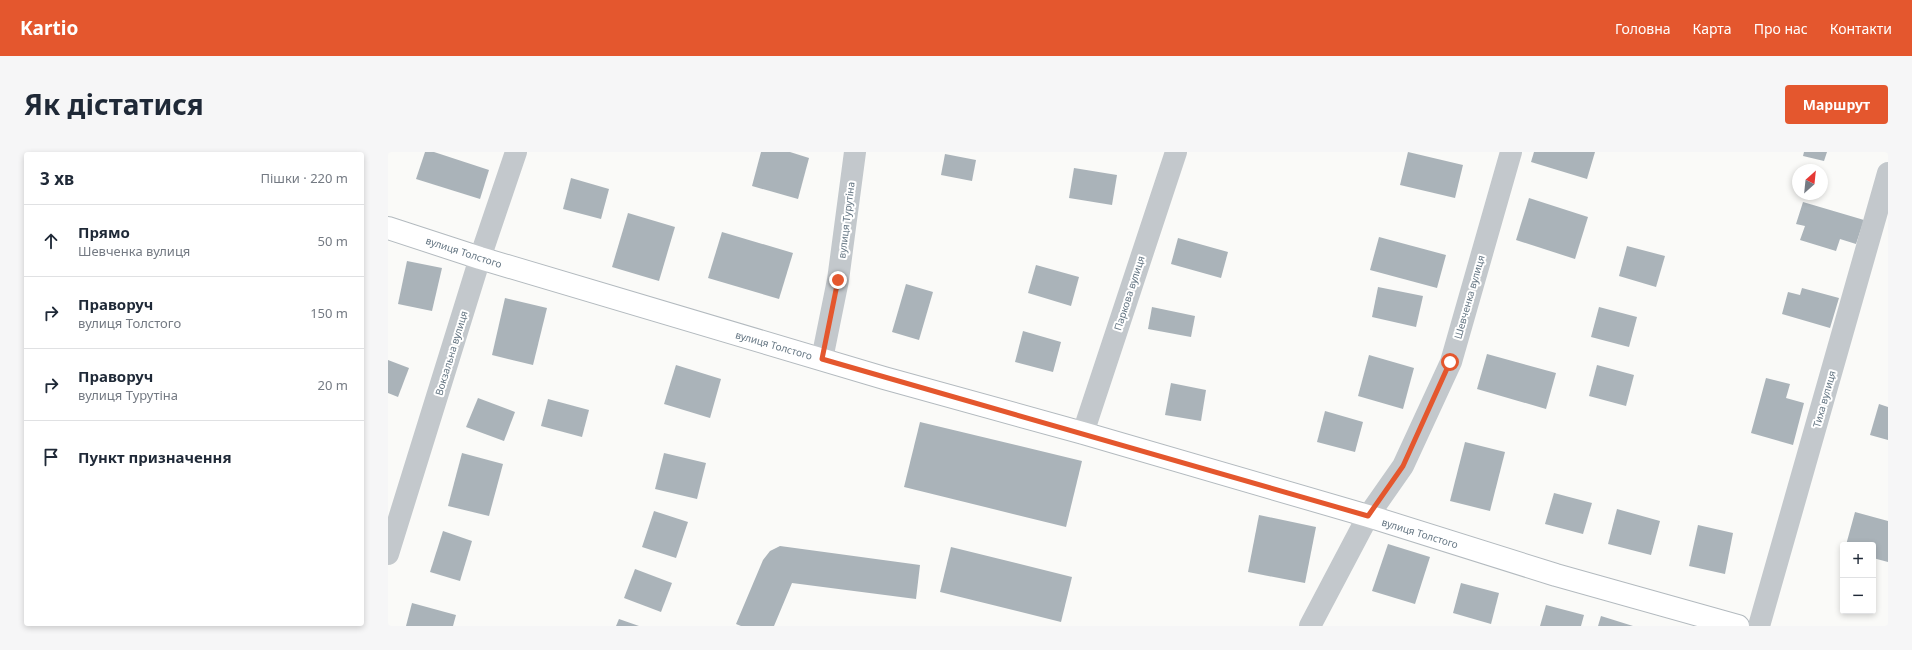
<!DOCTYPE html>
<html lang="uk">
<head>
<meta charset="utf-8">
<style>
  body { margin:0; font-family:"Noto Sans",sans-serif; background:#f6f6f7; color:#1f2937 }
  .controls { position:absolute; right:12px; bottom:12px; display:grid; overflow:hidden; border-radius:4px; box-shadow:0 2px 6px #0003 }
  .controls button { width:36px; height:36px; display:grid; place-items:center; padding:0; border:0; border-bottom:1px solid #e0e1e3; background:#fff; color:#1f2937; font:20px sans-serif }
  .compass { position:absolute; left:1404px; top:12px; width:36px; height:36px; border-radius:50%; background:#fff; box-shadow:0 2px 6px #0003; rotate:27deg }
  .stop { position:absolute; width:12px; height:12px; margin:-9px; border:3px solid #e4572e; border-radius:50%; background:#fff }
  .stop.end { background:#e4572e; border-color:#fff; box-shadow:0 1px 4px #0008 }
  .list { margin:0; padding:0; list-style:none }
  h2 { display:flex; justify-content:space-between; align-items:center; height:52px; margin:0; padding:0 16px; font-size:17px }
  h2 small { font-size:13px; font-weight:400; color:#747a83 }
  .list li { display:grid; grid-template-columns:26px 1fr auto; gap:12px; align-items:center; box-sizing:border-box; height:72px; padding:0 16px; border-top:1px solid #e0e1e3 }
  .list b { display:block; font-size:15px; white-space:nowrap }
  .list p { margin:0; font-size:13px; white-space:nowrap; color:#747a83 }
  .list em { font-size:13px; font-style:normal; color:#747a83 }
  .icon { flex:none; width:22px; height:22px; fill:none; stroke:currentColor; stroke-width:2; stroke-linecap:round; stroke-linejoin:round }
  .map { position:relative; flex:none; width:1500px; height:474px; overflow:hidden; border-radius:4px }
  header { display:flex; align-items:center; gap:24px; box-sizing:border-box; height:56px; padding:0 20px; background:#e4572e; color:#fff }
  header strong { font-size:19px }
  nav { display:flex; gap:22px; margin-inline-start:auto; font-size:14px }
  .intro { display:flex; align-items:center; justify-content:space-between; box-sizing:border-box; height:96px; padding:0 24px }
  h1 { margin:0; font-size:28px }
  .button { padding:10px 18px; border-radius:4px; background:#e4572e; color:#fff; font-size:14px; font-weight:700 }
  main { display:flex; gap:24px; padding:0 24px }
  aside { flex:1; background:#fff; border-radius:4px; box-shadow:0 2px 6px #0003 }
  .map>svg:first-child { display:block }
  .building { fill:#aab3b9 }
  .lines { fill:none; stroke-linecap:round; stroke-linejoin:round }
  .secondary-casing { stroke:#b3babf; stroke-width:24 }
  .street { stroke:#c3c8cc; stroke-width:22 }
  .secondary { stroke:#fff; stroke-width:22 }
  .route { stroke:#e4572e; stroke-width:5 }
  .labels { text-anchor:middle; stroke-width:4; stroke-linejoin:round; paint-order:stroke }
  .street-label { font-size:10px; fill:#657683; stroke:#fff }
</style>
</head>
<body>
<header>
<strong>Kartio</strong>
<nav><a>Головна</a><a>Карта</a><a>Про нас</a><a>Контакти</a></nav>
</header>
<div class="intro"><h1>Як дістатися</h1><a class="button">Маршрут</a></div>
<main>
<aside>
<h2>3 хв<small>Пішки · 220 m</small></h2>
<ul class="list">
<li><svg class="icon" aria-label="ahead" viewBox="0 0 24 24"><path d="M12 20V5M6 11l6-6 6 6"/></svg><div><b>Прямо</b><p>Шевченка вулиця</p></div><em>50 m</em></li>
<li><svg class="icon" aria-label="right" viewBox="0 0 24 24"><path d="M7 20v-9h11M14 6l5 5-5 5"/></svg><div><b>Праворуч</b><p>вулиця Толстого</p></div><em>150 m</em></li>
<li><svg class="icon" aria-label="right" viewBox="0 0 24 24"><path d="M7 20v-9h11M14 6l5 5-5 5"/></svg><div><b>Праворуч</b><p>вулиця Турутіна</p></div><em>20 m</em></li>
<li><svg class="icon" aria-label="arrive" viewBox="0 0 24 24"><path d="M6 21V4h12l-3 4 3 4H6"/></svg><div><b>Пункт призначення</b></div></li>
</ul>
</aside>
<div class="map">
<svg width="1500" height="474" viewBox="0 0 1500 474">
  <rect width="100%" height="100%" fill="#fafaf8"/>
  <g class="building">
    <path d="M37,0H46L101,18L92,47L28,27Z"/>
    <path d="M373,0H402L421,6L410,47L364,34Z"/>
    <path d="M1020,0L1075,13L1067,46L1012,33Z"/>
    <path d="M1146,0H1207L1199,27L1143,10Z"/>
    <path d="M1416,0H1439L1436,9L1415,4Z"/>
    <path d="M557,2L588,8L584,29L553,23Z"/>
    <path d="M686,16L729,23L724,53L681,46Z"/>
    <path d="M183,26L221,37L213,67L175,57Z"/>
    <path d="M1141,46L1200,65L1187,107L1128,88Z"/>
    <path d="M1415,50L1476,68L1468,92L1452,87L1448,99L1412,88L1417,74L1408,72Z"/>
    <path d="M240,61L287,75L271,129L224,115Z"/>
    <path d="M334,80L405,101L391,147L320,126Z"/>
    <path d="M991,85L1058,103L1049,136L982,118Z"/>
    <path d="M790,86L840,100L833,126L783,112Z"/>
    <path d="M1239,94L1277,104L1268,135L1231,124Z"/>
    <path d="M19,109L54,116L44,159L10,152Z"/>
    <path d="M648,113L691,125L683,154L640,141Z"/>
    <path d="M518,132L545,140L531,188L504,180Z"/>
    <path d="M990,135L1035,144L1028,175L984,165Z"/>
    <path d="M1414,136L1451,146L1442,176L1394,162L1400,140L1412,143Z"/>
    <path d="M117,146L159,156L145,213L104,203Z"/>
    <path d="M764,155L807,164L803,185L760,177Z"/>
    <path d="M1211,155L1249,165L1241,195L1203,185Z"/>
    <path d="M635,179L673,190L665,220L627,210Z"/>
    <path d="M1099,202L1168,221L1158,257L1089,237Z"/>
    <path d="M981,203L1026,216L1015,257L970,244Z"/>
    <path d="M0,208L21,216L10,245L0,241Z"/>
    <path d="M288,213L333,227L322,266L276,252Z"/>
    <path d="M1209,213L1246,223L1238,254L1201,244Z"/>
    <path d="M1378,226L1402,232L1398,246L1416,251L1405,293L1363,281Z"/>
    <path d="M783,231L818,238L813,269L777,263Z"/>
    <path d="M90,246L127,260L116,289L78,275Z"/>
    <path d="M160,247L201,258L194,285L153,274Z"/>
    <path d="M1491,252L1500,255V288L1482,283Z"/>
    <path d="M937,259L975,270L967,300L929,290Z"/>
    <path d="M532,270L694,309L678,375L516,335Z"/>
    <path d="M1077,290L1117,300L1102,359L1062,349Z"/>
    <path d="M74,301L115,312L101,364L60,354Z"/>
    <path d="M276,301L318,311L309,347L267,337Z"/>
    <path d="M1166,341L1204,351L1195,382L1157,372Z"/>
    <path d="M1229,357L1272,369L1263,403L1220,392Z"/>
    <path d="M266,359L300,370L288,406L254,395Z"/>
    <path d="M1467,360L1500,369V410L1485,406V393H1458Z"/>
    <path d="M871,363L928,375L917,431L860,420Z"/>
    <path d="M1310,373L1345,381L1337,422L1301,414Z"/>
    <path d="M55,379L84,389L72,429L42,420Z"/>
    <path d="M1000,392L1042,405L1027,452L984,439Z"/>
    <path d="M392,394L532,413L528,447L404,431L386,474H353L348,472L375,408L382,399Z"/>
    <path d="M563,395L684,425L673,470L552,440Z"/>
    <path d="M247,417L284,431L273,460L236,446Z"/>
    <path d="M1073,431L1111,441L1103,472L1065,461Z"/>
    <path d="M24,451L68,463L65,474H18Z"/>
    <path d="M1158,453L1196,463L1193,474H1152Z"/>
    <path d="M1213,464L1245,474H1210Z"/>
    <path d="M231,467L251,474H228Z"/>
  </g>
  <g class="lines">
    <g class="secondary-casing">
      <path id="secondary" d="M0,76L92,106L496,226L695,281L980,364L1168,423L1350,474"/>
    </g>
    <g class="street">
      <path d="M434,207L450,128L467,0"/>
      <path d="M695,281L788,0"/>
      <path d="M0,402L92,106L128,0"/>
      <path d="M922,474L980,364L1015,314L1063,210L1123,0"/>
      <path d="M1371,474L1500,21"/>
    </g>
    <use href="#secondary" class="secondary"/>
  </g>
  <g class="lines">
    <path class="route" d="M450,128L434,207L980,364L1015,314L1062,210"/>
  </g>
  <g class="labels">
    <g class="street-label">
      <text transform="translate(458 68) rotate(-83)" y="4">вулиця Турутіна</text>
      <text transform="translate(76 100) rotate(18)" y="4">вулиця Толстого</text>
      <text transform="translate(741 141) rotate(-72)" y="4">Паркова вулиця</text>
      <text transform="translate(1081 145) rotate(-74)" y="4">Шевченка вулиця</text>
      <text transform="translate(386 193) rotate(16)" y="4">вулиця Толстого</text>
      <text transform="translate(63 201) rotate(-73)" y="4">Вокзальна вулиця</text>
      <text transform="translate(1436 247) rotate(-74)" y="4">Тиха вулиця</text>
      <text transform="translate(1032 381) rotate(17)" y="4">вулиця Толстого</text>
    </g>
  </g>
</svg>
<div class="controls">
<button>+</button>
<button>−</button>
</div>
<svg class="compass" viewBox="-18 -18 36 36"><path d="M0-13l5 13h-10z" fill="#e53935"/><path d="M0 13l5-13h-10z" fill="#747a83"/></svg>
<div class="stop" style="left:1062px;top:210px"></div>
<div class="stop end" style="left:450px;top:128px"></div>
</div>
</main>
</body>
</html>
